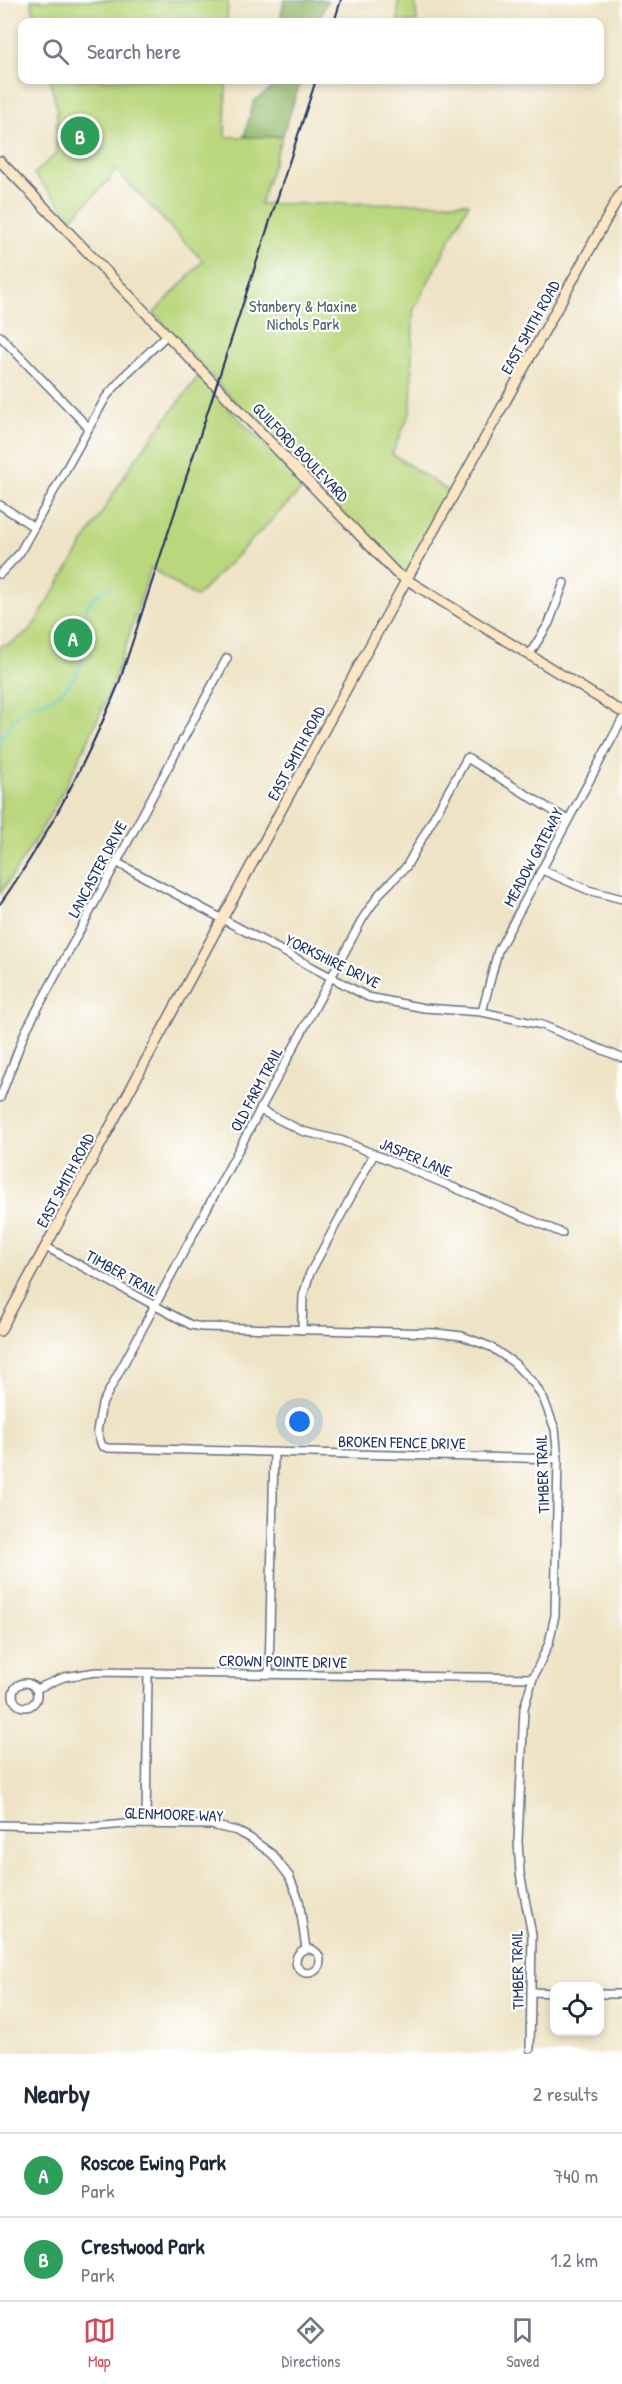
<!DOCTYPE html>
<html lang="en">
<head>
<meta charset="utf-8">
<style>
  body { margin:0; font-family:"Patrick Hand",sans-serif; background:#f6f6f7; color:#1f2937 }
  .controls { position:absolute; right:18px; bottom:18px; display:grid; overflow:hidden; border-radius:12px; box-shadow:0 3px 9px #0003 }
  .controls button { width:54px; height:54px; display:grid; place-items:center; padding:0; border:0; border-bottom:2px solid #e0e1e3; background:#fff; color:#1f2937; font:30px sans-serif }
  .you { position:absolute; left:300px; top:1422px; width:21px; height:21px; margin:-15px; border:4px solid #fff; border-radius:50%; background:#1a73e8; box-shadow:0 0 0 9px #1a73e833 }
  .badge { display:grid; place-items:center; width:39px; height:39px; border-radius:50%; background:#d1495b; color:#fff; font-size:20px; font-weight:700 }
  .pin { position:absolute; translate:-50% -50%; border:3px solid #fff; box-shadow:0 2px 6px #0006 }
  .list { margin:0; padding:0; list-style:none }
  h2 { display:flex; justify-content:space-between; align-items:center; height:78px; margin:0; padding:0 24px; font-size:26px }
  h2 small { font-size:20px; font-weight:400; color:#747a83 }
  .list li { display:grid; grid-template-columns:39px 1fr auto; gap:18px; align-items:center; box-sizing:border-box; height:84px; padding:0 24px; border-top:2px solid #e0e1e3 }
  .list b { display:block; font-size:22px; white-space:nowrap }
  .list p { margin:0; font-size:20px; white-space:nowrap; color:#747a83 }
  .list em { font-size:20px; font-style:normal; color:#747a83 }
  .icon { flex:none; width:33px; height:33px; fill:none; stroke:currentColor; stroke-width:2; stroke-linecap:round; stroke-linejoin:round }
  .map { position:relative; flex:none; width:622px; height:2054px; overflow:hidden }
  .search { position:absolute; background:#fff; box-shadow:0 3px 9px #0003; left:18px; right:18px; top:18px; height:66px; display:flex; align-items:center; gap:15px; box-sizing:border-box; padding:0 21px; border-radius:12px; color:#747a83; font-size:22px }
  .sheet { height:246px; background:#fff }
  nav { display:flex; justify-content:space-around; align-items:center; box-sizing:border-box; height:84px; border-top:2px solid #e0e1e3; background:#fff; font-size:16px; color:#747a83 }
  nav a { display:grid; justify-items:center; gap:3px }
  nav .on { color:#d1495b }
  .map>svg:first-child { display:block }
  .green { fill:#bad77d; stroke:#6a836e; stroke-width:1.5 }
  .forest { fill:#93b86c; stroke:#577465; stroke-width:1.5 }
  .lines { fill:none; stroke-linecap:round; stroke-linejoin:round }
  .stream { stroke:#5dcad2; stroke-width:2 }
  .street-casing { stroke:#656e82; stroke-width:10 }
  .secondary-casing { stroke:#656e82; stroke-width:12 }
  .street { stroke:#fff; stroke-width:7 }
  .secondary { stroke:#fce6c4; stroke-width:9 }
  .rail { stroke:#1b2f5e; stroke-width:2 }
  .labels { text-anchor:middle; stroke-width:4.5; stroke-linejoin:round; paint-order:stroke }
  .park-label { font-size:16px; fill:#4b6167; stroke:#fff }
  .street-label { font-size:16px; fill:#1b2f5e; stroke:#fff }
</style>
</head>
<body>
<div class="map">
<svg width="622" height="2054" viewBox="0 0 622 2054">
  <rect width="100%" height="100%" fill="#fff"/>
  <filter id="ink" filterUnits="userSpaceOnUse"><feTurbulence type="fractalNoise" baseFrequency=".0167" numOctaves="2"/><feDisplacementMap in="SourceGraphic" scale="12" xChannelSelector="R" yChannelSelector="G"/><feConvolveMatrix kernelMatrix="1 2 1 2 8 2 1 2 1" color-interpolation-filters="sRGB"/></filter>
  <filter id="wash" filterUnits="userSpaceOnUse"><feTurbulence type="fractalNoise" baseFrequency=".008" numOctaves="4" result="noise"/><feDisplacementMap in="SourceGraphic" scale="24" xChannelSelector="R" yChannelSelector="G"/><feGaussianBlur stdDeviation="1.35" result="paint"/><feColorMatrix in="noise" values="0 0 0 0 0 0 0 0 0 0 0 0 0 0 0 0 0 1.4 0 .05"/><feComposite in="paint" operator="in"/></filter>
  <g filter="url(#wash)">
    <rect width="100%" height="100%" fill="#eee3c5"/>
    <g class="green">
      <path d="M31,0H228L227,22H36Z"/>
      <path d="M398,0H415L417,22H398Z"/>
      <path d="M50,80H226L225,137H282L260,204L469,203L413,311L411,410L392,454L453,494L406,578L252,421L154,313L203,261L115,169L110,179L72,218L34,174L56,154L57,108Z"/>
      <path d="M198,377L305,486L196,597L151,568C136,610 125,654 108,695C79,764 44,832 0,893V646L10,644L30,631L131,465Z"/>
    </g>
    <g class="forest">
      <path d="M284,0H327L319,22H280Z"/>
      <path d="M274,80H301L282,137H244L254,101L270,90Z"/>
    </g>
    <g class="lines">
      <path class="stream" d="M0,740C8,728 14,716 26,708C32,704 41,702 48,700C60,695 71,684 77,672C98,635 64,606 112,586"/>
    </g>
  </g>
  <g filter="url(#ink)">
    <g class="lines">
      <g class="street-casing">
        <g id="street">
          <path d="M0,336L88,427"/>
          <path d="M0,505L34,527"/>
          <path d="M0,574L19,554L106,397L127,373L167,335"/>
          <path d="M529,655L549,623L564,583"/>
          <path d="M116,862L368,997L424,1008L482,1012L542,1025L622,1058"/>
          <path d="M542,870L588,890L622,899"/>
          <path d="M482,1012L498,951L622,720"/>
          <path d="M0,1098L25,1032L227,658"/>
          <path d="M260,1110L302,1131L343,1141L562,1233"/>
          <path d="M46,1247L191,1325L202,1327L436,1333L462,1336L491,1347L514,1363L535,1385L544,1400L555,1429L558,1459L555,1615L549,1643L533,1678L524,1708L518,1841L520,1873L532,1935L530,2049"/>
          <path d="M302,1330L303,1296L310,1273L374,1154"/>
          <path d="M558,1459L108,1448L102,1446L97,1431L102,1404L363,918L380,893L406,867L467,758L568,820"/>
          <path d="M269,1674L274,1452"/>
          <circle cx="25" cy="1695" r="12"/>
          <path d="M36,1689L64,1677L96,1672L533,1678"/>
          <path d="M146,1824L148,1673"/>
          <path d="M0,1825L92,1827L125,1824L211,1825L237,1831L250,1838L272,1854L289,1876L299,1900L306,1949"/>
          <circle cx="308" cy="1961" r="12"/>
          <path d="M532,1992L554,1993"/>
          <path d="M600,1994H622"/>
        </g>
      </g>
      <g class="secondary-casing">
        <g id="secondary">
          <path d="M0,161L396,573L622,712"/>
          <path d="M0,1331L362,660L622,191"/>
        </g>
      </g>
      <use href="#street" class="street"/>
      <use href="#secondary" class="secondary"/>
      <g class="rail">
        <path d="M334,22L341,0"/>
        <path d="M0,904C49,835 87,761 119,683L316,80"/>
      </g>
    </g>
  </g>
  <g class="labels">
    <g class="park-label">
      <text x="303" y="312">Stanbery &amp; Maxine<tspan x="303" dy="18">Nichols Park</tspan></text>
    </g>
    <g class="street-label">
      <text transform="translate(530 327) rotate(-61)" y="6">EAST SMITH ROAD</text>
      <text transform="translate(301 452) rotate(46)" y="6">GUILFORD BOULEVARD</text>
      <text transform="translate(296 753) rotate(-62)" y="6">EAST SMITH ROAD</text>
      <text transform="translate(533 857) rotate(-62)" y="6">MEADOW GATEWAY</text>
      <text transform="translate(97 869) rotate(-62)" y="6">LANCASTER DRIVE</text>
      <text transform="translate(333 961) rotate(26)" y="6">YORKSHIRE DRIVE</text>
      <text transform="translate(256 1089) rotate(-62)" y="6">OLD FARM TRAIL</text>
      <text transform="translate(416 1157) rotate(23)" y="6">JASPER LANE</text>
      <text transform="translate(65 1180) rotate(-62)" y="6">EAST SMITH ROAD</text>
      <text transform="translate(122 1273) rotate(29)" y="6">TIMBER TRAIL</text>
      <text transform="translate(402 1442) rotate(1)" y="6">BROKEN FENCE DRIVE</text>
      <text transform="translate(542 1474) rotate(-92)" y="6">TIMBER TRAIL</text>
      <text transform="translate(283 1661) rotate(1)" y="6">CROWN POINTE DRIVE</text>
      <text transform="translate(174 1814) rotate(2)" y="6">GLENMOORE WAY</text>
      <text transform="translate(517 1970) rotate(-91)" y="6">TIMBER TRAIL</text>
    </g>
  </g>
</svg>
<div class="controls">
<button><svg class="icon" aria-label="locate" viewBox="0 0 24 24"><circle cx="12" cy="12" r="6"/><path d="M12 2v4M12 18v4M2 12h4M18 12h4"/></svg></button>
</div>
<div class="you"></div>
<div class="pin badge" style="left:73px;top:638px;background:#2e9e5b">A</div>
<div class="pin badge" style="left:80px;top:136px;background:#2e9e5b">B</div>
<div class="search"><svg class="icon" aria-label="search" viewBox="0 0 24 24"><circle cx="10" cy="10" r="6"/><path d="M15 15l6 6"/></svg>Search here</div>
</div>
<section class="sheet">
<h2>Nearby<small>2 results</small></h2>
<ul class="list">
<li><span class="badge" style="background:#2e9e5b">A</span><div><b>Roscoe Ewing Park</b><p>Park</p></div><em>740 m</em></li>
<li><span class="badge" style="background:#2e9e5b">B</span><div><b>Crestwood Park</b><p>Park</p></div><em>1.2 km</em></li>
</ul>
</section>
<nav>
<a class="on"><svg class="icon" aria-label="map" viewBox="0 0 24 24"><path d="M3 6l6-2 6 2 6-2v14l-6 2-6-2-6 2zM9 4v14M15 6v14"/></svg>Map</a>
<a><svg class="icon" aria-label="directions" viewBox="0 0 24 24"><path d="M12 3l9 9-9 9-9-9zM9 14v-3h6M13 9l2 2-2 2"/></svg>Directions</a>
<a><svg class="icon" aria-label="saved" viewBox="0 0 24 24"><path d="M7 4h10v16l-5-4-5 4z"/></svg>Saved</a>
</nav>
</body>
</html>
